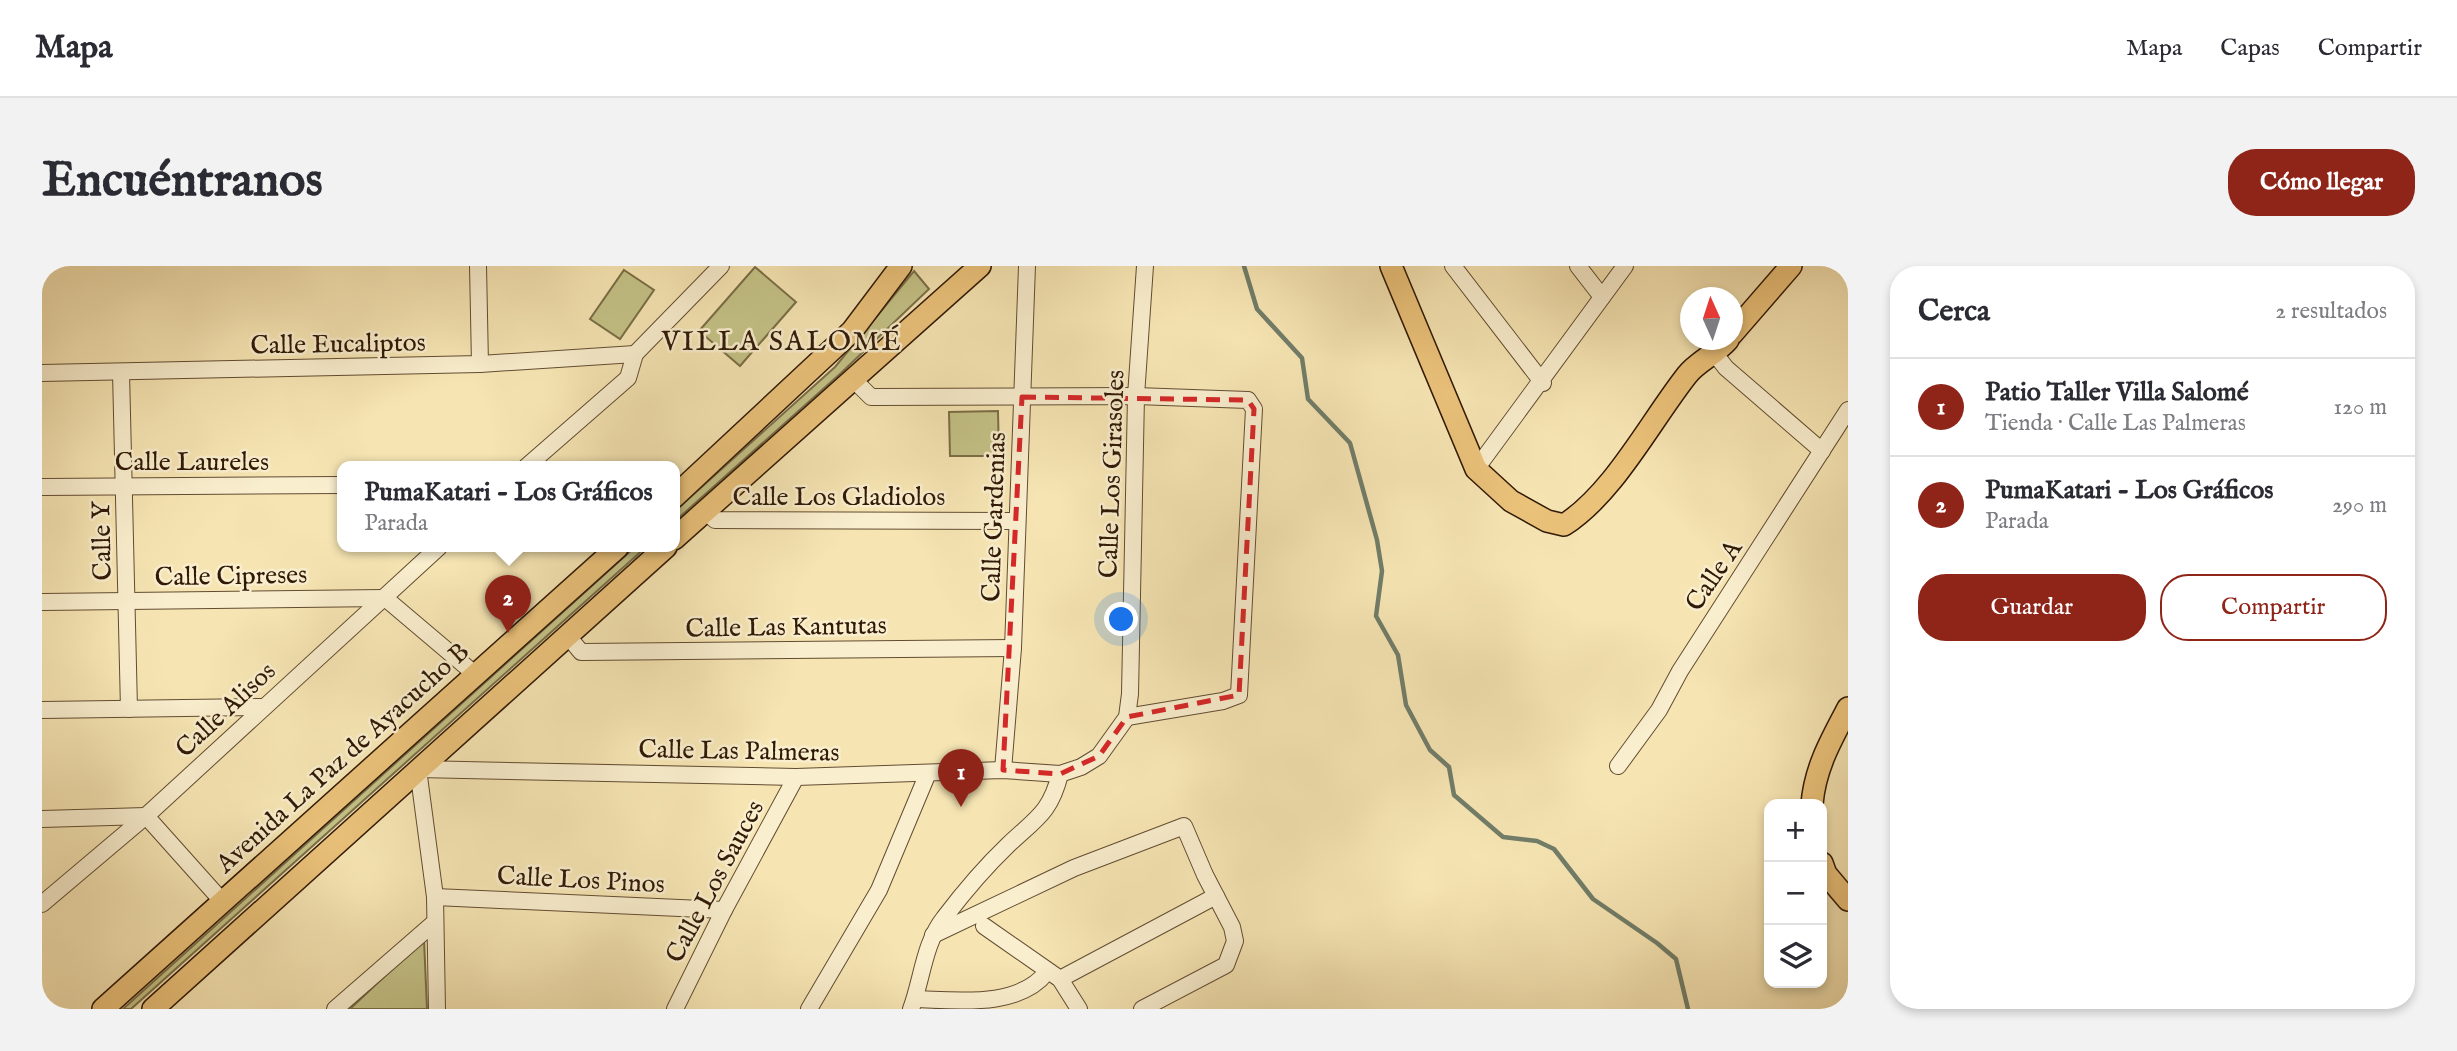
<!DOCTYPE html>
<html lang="es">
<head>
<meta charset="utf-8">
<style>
  body { margin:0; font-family:"IM FELL English",serif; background:#f2f2f3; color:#2b2b33 }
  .controls { position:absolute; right:21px; bottom:21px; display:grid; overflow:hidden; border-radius:14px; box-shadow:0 4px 10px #0003 }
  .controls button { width:63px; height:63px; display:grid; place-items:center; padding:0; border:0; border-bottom:2px solid #e1e1e2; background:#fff; color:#2b2b33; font:35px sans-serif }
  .compass { position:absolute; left:1638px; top:21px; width:63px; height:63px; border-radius:50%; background:#fff; box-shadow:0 4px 10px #0003; rotate:357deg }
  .you { position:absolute; left:1080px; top:354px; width:24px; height:24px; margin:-18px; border:5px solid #fff; border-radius:50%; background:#1a73e8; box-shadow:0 0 0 10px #1a73e833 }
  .badge { display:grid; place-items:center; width:46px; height:46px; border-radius:50%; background:#8f2418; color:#fff; font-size:23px; font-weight:700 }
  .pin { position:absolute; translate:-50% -58px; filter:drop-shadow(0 2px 4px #0008) }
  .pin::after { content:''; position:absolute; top:37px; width:24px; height:21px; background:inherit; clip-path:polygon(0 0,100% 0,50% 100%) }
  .popup { position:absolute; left:295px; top:195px; width:343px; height:91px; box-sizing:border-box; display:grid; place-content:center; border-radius:14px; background:#fff; filter:drop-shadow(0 2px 5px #0005); font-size:23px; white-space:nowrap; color:#7c7c81 }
  .popup b { font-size:26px; color:#2b2b33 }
  .popup::after { content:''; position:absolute; left:50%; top:100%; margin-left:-14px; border:14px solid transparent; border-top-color:#fff }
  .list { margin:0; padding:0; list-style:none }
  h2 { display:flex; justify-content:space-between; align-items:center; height:91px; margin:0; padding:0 28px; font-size:30px }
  h2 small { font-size:23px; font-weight:400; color:#7c7c81 }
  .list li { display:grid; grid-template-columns:46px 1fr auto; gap:21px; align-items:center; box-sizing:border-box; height:98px; padding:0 28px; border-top:2px solid #e1e1e2 }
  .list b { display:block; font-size:26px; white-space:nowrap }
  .list p { margin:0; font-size:23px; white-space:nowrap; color:#7c7c81 }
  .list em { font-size:23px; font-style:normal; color:#7c7c81 }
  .actions { display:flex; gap:14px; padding:21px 28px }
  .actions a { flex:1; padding:16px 0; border:2px solid #8f2418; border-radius:28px; text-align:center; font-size:24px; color:#8f2418 }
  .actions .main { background:#8f2418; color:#fff }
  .icon { flex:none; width:38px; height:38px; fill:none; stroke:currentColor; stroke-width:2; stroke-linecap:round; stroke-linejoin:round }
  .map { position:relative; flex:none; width:1806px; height:743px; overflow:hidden; border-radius:28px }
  header { display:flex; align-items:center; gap:42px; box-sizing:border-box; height:98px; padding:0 35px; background:#fff; border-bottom:2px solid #e1e1e2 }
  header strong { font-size:33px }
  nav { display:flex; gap:38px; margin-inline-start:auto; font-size:24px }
  .intro { display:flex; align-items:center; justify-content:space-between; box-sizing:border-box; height:168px; padding:0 42px }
  h1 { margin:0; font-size:49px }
  .button { padding:18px 32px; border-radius:28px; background:#8f2418; color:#fff; font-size:24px; font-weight:700 }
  main { display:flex; gap:42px; padding:0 42px }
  aside { flex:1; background:#fff; border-radius:28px; box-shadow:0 4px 10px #0003 }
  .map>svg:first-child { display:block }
  .green { fill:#c4c287; stroke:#7a6e46; stroke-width:2 }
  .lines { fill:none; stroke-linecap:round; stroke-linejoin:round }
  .stream { stroke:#717d69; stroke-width:4.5 }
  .minor-casing { stroke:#624c31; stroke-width:18 }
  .major-casing { stroke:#301906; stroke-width:24 }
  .minor { stroke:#f9eece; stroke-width:16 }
  .major { stroke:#ebc27a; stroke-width:21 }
  .marked { fill:none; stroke:#d62828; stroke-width:5; stroke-dasharray:14 9; stroke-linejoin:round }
  .labels { text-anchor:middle; stroke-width:5; stroke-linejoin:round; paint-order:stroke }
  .street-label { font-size:26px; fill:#301906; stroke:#f9eece }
  .neighbourhood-label { font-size:28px; letter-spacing:2px; fill:#301906; stroke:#f9eece }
</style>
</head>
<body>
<header>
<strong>Mapa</strong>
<nav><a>Mapa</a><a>Capas</a><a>Compartir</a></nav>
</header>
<div class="intro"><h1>Encuéntranos</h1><a class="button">Cómo llegar</a></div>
<main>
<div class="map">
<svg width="1806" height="743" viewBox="0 0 1806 743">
  <rect width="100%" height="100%" fill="#f6e5b3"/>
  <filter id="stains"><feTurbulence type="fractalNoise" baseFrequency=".00286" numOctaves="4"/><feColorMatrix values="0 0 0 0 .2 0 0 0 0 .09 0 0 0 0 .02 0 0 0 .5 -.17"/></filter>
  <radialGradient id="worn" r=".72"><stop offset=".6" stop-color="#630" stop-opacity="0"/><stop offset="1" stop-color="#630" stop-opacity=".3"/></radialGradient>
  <g class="green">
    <path d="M713,1L754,36L698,100L657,65Z"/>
    <path d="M582,4L612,24L578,73L548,53Z"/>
    <path d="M872,5L887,23L799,107L632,256V246L793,101Z"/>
    <path d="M956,145L957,190H908L907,146Z"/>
    <path d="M593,281H604L89,743H81Z"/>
    <path d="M382,673L385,743H308Z"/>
  </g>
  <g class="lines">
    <path class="stream" d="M1202,0L1215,43L1260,92L1266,133L1308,177L1335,274L1340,305L1334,350L1356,389L1364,439L1388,484L1407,501L1412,529L1461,571L1495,575L1512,583L1551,633L1615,677L1634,693L1646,743"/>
    <g class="minor-casing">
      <g id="minor">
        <path d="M436,0L438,98"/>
        <path d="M1411,0L1501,117"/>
        <path d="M1536,0L1560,31"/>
        <path d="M1673,88L1684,102L1780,185"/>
        <path d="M79,106L87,443"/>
        <path d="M0,107L438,98L593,88"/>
        <path d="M811,113L829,131L1094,130L1206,134L1212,143L1197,429L1181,435L1085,451"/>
        <path d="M484,201L586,112L593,88L679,0"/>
        <path d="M1434,203L1583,0"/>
        <path d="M0,221L300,219"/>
        <path d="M664,245L673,254L975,255"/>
        <path d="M0,336L343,332L434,409"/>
        <path d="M525,369L539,386L971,382"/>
        <path d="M0,444L219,441"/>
        <path d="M1576,500L1617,444L1638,405L1806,144"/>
        <path d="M961,504L971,382L985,0"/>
        <path d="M104,550L180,635"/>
        <path d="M0,553L104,550"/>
        <path d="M393,631L682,644"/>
        <path d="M0,638L104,550L397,281"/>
        <path d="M942,660L1018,713L1037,743"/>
        <path d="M891,669L1032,602L1142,560L1163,609L1190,661L1193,675L1184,699L1100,743"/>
        <path d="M1018,713L1174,630"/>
        <path d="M873,733C914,734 976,743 1005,706"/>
        <path d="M293,743L393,656"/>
        <path d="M395,743L393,631L376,503L754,511L961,504L1018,508L1039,501L1057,490L1085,451L1088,428L1094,130L1103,0"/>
        <path d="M633,743L682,644L754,511"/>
        <path d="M767,743L837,624L886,507"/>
        <path d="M869,743C880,714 882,677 902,652C921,627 943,601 966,579C993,553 1008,548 1018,508"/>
      </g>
    </g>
    <g class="major-casing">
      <g id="major">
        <path d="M1349,0L1434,203L1469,235L1505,255L1522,259C1572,227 1608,156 1645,109C1655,96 1674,88 1686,74"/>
        <path d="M1690,68L1749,0"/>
        <path d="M632,231L810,65L859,0"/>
        <path d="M632,273L938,0"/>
        <path d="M1770,538C1773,502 1789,474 1806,442"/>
        <path d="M1780,597L1784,608L1806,634"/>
        <path d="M61,743L576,281"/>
        <path d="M111,743L624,281"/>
      </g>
    </g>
    <use href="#minor" class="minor"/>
    <use href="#major" class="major"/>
  </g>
  <path class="marked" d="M980,131L1206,134L1212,143L1197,429L1085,451L1057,490L1018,508L961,504Z"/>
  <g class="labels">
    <g class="street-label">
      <text transform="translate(296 77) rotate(-1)" y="9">Calle Eucaliptos</text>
      <text x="150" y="204">Calle Laureles</text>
      <text transform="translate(1069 208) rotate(-88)" y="9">Calle Los Girasoles</text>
      <text x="797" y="239">Calle Los Gladiolos</text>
      <text transform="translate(951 251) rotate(-88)" y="9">Calle Gardenias</text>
      <text transform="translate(59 275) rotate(-91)" y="9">Calle Y</text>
      <text transform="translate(189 309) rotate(-1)" y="9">Calle Cipreses</text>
      <text transform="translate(1671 309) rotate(-56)" y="9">Calle A</text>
      <text transform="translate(744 360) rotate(-1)" y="9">Calle Las Kantutas</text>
      <text transform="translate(183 443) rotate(-43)" y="9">Calle Alisos</text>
      <text transform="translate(697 484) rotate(1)" y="9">Calle Las Palmeras</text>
      <text transform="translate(300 491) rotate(-42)" y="9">Avenida La Paz de Ayacucho B</text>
      <text transform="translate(539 613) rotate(3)" y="9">Calle Los Pinos</text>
      <text transform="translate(672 615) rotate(-62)" y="9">Calle Los Sauces</text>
    </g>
    <g class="neighbourhood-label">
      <text x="740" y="84">VILLA SALOMÉ</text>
    </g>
  </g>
  <rect width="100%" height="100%" filter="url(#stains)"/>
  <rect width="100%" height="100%" fill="url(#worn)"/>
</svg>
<div class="controls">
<button>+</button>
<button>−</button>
<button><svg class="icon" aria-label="layers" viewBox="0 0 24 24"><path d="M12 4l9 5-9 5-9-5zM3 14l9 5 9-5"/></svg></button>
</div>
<svg class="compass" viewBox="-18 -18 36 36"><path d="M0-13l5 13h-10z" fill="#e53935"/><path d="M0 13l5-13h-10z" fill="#7c7c81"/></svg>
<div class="you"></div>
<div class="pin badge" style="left:919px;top:541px">1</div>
<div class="pin badge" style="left:466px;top:367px">2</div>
<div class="popup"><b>PumaKatari - Los Gráficos</b>Parada</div>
</div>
<aside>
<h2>Cerca<small>2 resultados</small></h2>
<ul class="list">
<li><span class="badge">1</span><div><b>Patio Taller Villa Salomé</b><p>Tienda · Calle Las Palmeras</p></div><em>120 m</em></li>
<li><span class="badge">2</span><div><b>PumaKatari - Los Gráficos</b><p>Parada</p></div><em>290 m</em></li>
</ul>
<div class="actions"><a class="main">Guardar</a><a>Compartir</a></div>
</aside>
</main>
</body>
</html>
